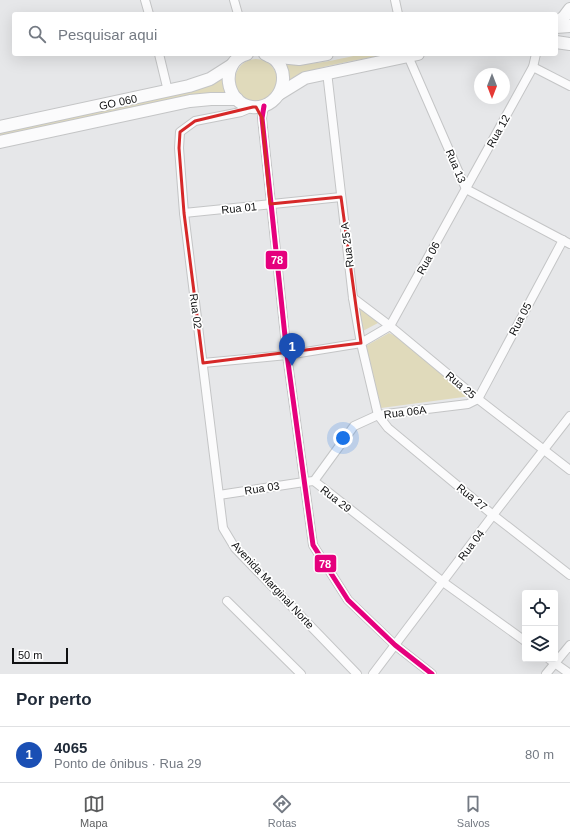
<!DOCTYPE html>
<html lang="pt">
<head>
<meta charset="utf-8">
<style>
  body { margin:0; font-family:Arial,sans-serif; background:#f2f2f3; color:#1f2937 }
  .controls { position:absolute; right:12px; bottom:12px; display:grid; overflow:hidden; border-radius:4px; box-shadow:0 4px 16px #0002 }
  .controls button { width:36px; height:36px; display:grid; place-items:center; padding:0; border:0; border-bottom:1px solid #e0e1e3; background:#fff; color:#1f2937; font:20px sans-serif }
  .compass { position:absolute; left:474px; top:68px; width:36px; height:36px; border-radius:50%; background:#fff; box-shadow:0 4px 16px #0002; rotate:180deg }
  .scale { position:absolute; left:12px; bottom:10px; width:56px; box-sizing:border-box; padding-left:4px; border:2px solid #101112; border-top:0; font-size:11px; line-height:14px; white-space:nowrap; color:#101112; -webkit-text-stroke:3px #fff; paint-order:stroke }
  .you { position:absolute; left:343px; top:438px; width:14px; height:14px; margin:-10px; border:3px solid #fff; border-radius:50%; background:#1a73e8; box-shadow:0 0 0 6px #1a73e833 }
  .badge { display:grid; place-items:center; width:26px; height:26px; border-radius:50%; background:#5b5c5d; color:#fff; font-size:13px; font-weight:700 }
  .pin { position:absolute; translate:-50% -33px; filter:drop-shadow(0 1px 2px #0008) }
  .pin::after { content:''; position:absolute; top:21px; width:14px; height:12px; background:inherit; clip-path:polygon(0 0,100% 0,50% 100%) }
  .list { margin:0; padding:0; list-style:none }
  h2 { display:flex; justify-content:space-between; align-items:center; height:52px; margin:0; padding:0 16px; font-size:17px }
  h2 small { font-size:13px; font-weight:400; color:#747a83 }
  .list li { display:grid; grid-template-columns:26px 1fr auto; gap:12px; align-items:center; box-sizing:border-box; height:56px; padding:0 16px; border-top:1px solid #e0e1e3 }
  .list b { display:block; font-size:15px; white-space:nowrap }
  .list p { margin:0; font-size:13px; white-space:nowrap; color:#747a83 }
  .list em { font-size:13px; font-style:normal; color:#747a83 }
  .icon { flex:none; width:22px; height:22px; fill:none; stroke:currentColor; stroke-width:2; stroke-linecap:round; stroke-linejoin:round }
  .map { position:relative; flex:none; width:570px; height:674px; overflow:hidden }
  .search { position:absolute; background:#fff; box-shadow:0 4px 16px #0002; left:12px; right:12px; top:12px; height:44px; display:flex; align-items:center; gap:10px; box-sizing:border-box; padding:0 14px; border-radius:4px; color:#747a83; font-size:15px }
  .sheet { height:108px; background:#fff }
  nav { display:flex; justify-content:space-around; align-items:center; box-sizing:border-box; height:56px; border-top:1px solid #e0e1e3; background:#fff; font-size:11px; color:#747a83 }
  nav a { display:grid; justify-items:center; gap:2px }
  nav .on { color:#5b5c5d }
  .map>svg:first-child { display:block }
  .green { fill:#e0dabb }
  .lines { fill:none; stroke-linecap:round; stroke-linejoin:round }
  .minor-casing { stroke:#c4c5c6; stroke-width:10 }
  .primary-casing { stroke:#c4c5c6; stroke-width:14 }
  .minor { stroke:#fbfbfc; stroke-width:8 }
  .primary { stroke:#fbfbfc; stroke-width:12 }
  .bus-1-casing { stroke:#fff; stroke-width:8 }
  .bus-1 { stroke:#e5007d; stroke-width:5 }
  .marked { fill:none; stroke:#d62828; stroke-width:3; stroke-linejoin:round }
  .labels { text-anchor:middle; stroke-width:3.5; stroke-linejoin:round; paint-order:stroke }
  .street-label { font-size:11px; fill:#101112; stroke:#fff }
  .line-badge { stroke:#fff; stroke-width:1.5 }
  .badge-label { font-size:11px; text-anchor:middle; font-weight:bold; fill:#fff }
</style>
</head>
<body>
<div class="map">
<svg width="570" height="674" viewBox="0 0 570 674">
  <rect width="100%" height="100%" fill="#e6e7e9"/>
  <g class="green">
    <path d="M363,54H388C357,61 311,65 284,83L283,62C309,68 337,59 363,54Z"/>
    <circle cx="256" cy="80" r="21"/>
    <path d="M224,78L229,94L210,93L0,138V132L205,87Z"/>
    <path d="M358,305L364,309L378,323L361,332Z"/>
    <path d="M389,333L400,338L471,396L381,408L366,346Z"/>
  </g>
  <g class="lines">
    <g class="minor-casing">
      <g id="minor">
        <path d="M145,0L149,14"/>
        <path d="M234,0L238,14"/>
        <path d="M395,0L398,14"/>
        <path d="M159,54L168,91"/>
        <path d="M408,56L466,189L570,244"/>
        <path d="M533,67L570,86"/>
        <path d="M327,72L353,298L361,343L378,415L388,428L493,515L570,575"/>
        <path d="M264,106L262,118L287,355L313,545L348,600L395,645L432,674"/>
        <path d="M253,107L241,112L195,121L180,132L179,148L184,213L223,528L235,548L357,674"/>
        <path d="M184,213L341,197"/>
        <path d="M353,298L390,326L478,399L570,470"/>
        <path d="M390,326L533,67L536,54"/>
        <path d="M203,363L287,355L361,343L390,326"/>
        <path d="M314,481L354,426L378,415L468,404L478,399L563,240"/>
        <path d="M219,495L304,482L314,481L443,582L525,641"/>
        <path d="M227,601L301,674"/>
        <path d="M549,659L570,674"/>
        <path d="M373,674L493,515L570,416"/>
        <path d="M546,674L570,645"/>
      </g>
    </g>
    <g class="primary-casing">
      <g id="primary">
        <path d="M556,23L564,17L570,9"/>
        <path d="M556,27L570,26"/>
        <path d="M556,42L570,44"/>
        <path d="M247,54C219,61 225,104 252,107C284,110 296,64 265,54"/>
        <path d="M269,56L299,59L327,54"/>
        <path d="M279,94L305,78L418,54"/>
        <path d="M0,127L189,86L210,79L232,65"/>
        <path d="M0,142L190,101L211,99H237"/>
      </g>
    </g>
    <use href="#minor" class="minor"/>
    <use href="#primary" class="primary"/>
    <g class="bus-1-casing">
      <path id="bus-1" d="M264,106L262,118L287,355L313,545L348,600L395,645L432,674"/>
    </g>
    <use href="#bus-1" class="bus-1"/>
  </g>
  <path class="marked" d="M253,107H256L262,118L270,204L341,197L361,343L203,363L184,213L179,148L180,132L195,121Z"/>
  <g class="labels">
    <g class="street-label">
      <text transform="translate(118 102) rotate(-12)" y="4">GO 060</text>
      <text transform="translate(498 131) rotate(-61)" y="4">Rua 12</text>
      <text transform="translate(456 166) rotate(67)" y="4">Rua 13</text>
      <text transform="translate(239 208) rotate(-6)" y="4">Rua 01</text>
      <text transform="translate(347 245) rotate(-97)" y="4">Rua 25 A</text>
      <text transform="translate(428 258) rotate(-61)" y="4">Rua 06</text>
      <text transform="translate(196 311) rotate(83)" y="4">Rua 02</text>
      <text transform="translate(520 319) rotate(-62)" y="4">Rua 05</text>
      <text transform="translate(461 385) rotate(40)" y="4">Rua 25</text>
      <text transform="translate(405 412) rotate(-7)" y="4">Rua 06A</text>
      <text transform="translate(262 488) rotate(-9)" y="4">Rua 03</text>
      <text transform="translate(472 497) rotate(39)" y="4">Rua 27</text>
      <text transform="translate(336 499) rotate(38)" y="4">Rua 29</text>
      <text transform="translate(471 545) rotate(-53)" y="4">Rua 04</text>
      <text transform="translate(273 585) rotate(47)" y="4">Avenida Marginal Norte</text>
    </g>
  </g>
  <g class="line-badge">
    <rect x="265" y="250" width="23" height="20" rx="4" fill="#e5007d"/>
    <rect x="314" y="554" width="23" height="19" rx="4" fill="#e5007d"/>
  </g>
  <g class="badge-label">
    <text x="277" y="264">78</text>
    <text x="325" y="568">78</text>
  </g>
</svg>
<div class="controls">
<button><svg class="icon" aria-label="locate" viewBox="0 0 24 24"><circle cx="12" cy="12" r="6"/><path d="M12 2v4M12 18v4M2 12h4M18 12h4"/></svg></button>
<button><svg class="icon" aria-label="layers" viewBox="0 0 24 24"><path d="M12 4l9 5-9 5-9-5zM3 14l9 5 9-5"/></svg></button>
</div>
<svg class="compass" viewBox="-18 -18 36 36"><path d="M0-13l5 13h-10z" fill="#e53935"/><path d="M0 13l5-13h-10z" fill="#747a83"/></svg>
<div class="scale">50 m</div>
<div class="you"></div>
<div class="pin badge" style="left:292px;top:366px;background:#1a4fb4">1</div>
<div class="search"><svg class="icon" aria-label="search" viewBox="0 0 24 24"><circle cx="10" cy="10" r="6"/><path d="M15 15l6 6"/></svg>Pesquisar aqui</div>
</div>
<section class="sheet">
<h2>Por perto<small></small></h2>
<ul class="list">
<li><span class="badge" style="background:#1a4fb4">1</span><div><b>4065</b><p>Ponto de ônibus · Rua 29</p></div><em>80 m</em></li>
</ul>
</section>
<nav>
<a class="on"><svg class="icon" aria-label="map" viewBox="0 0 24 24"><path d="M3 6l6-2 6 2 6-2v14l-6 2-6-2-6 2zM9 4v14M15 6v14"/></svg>Mapa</a>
<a><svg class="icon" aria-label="directions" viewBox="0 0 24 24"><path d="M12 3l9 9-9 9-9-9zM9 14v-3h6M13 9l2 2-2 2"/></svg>Rotas</a>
<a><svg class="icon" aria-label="saved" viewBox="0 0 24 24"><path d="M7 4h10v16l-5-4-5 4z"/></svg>Salvos</a>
</nav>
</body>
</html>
